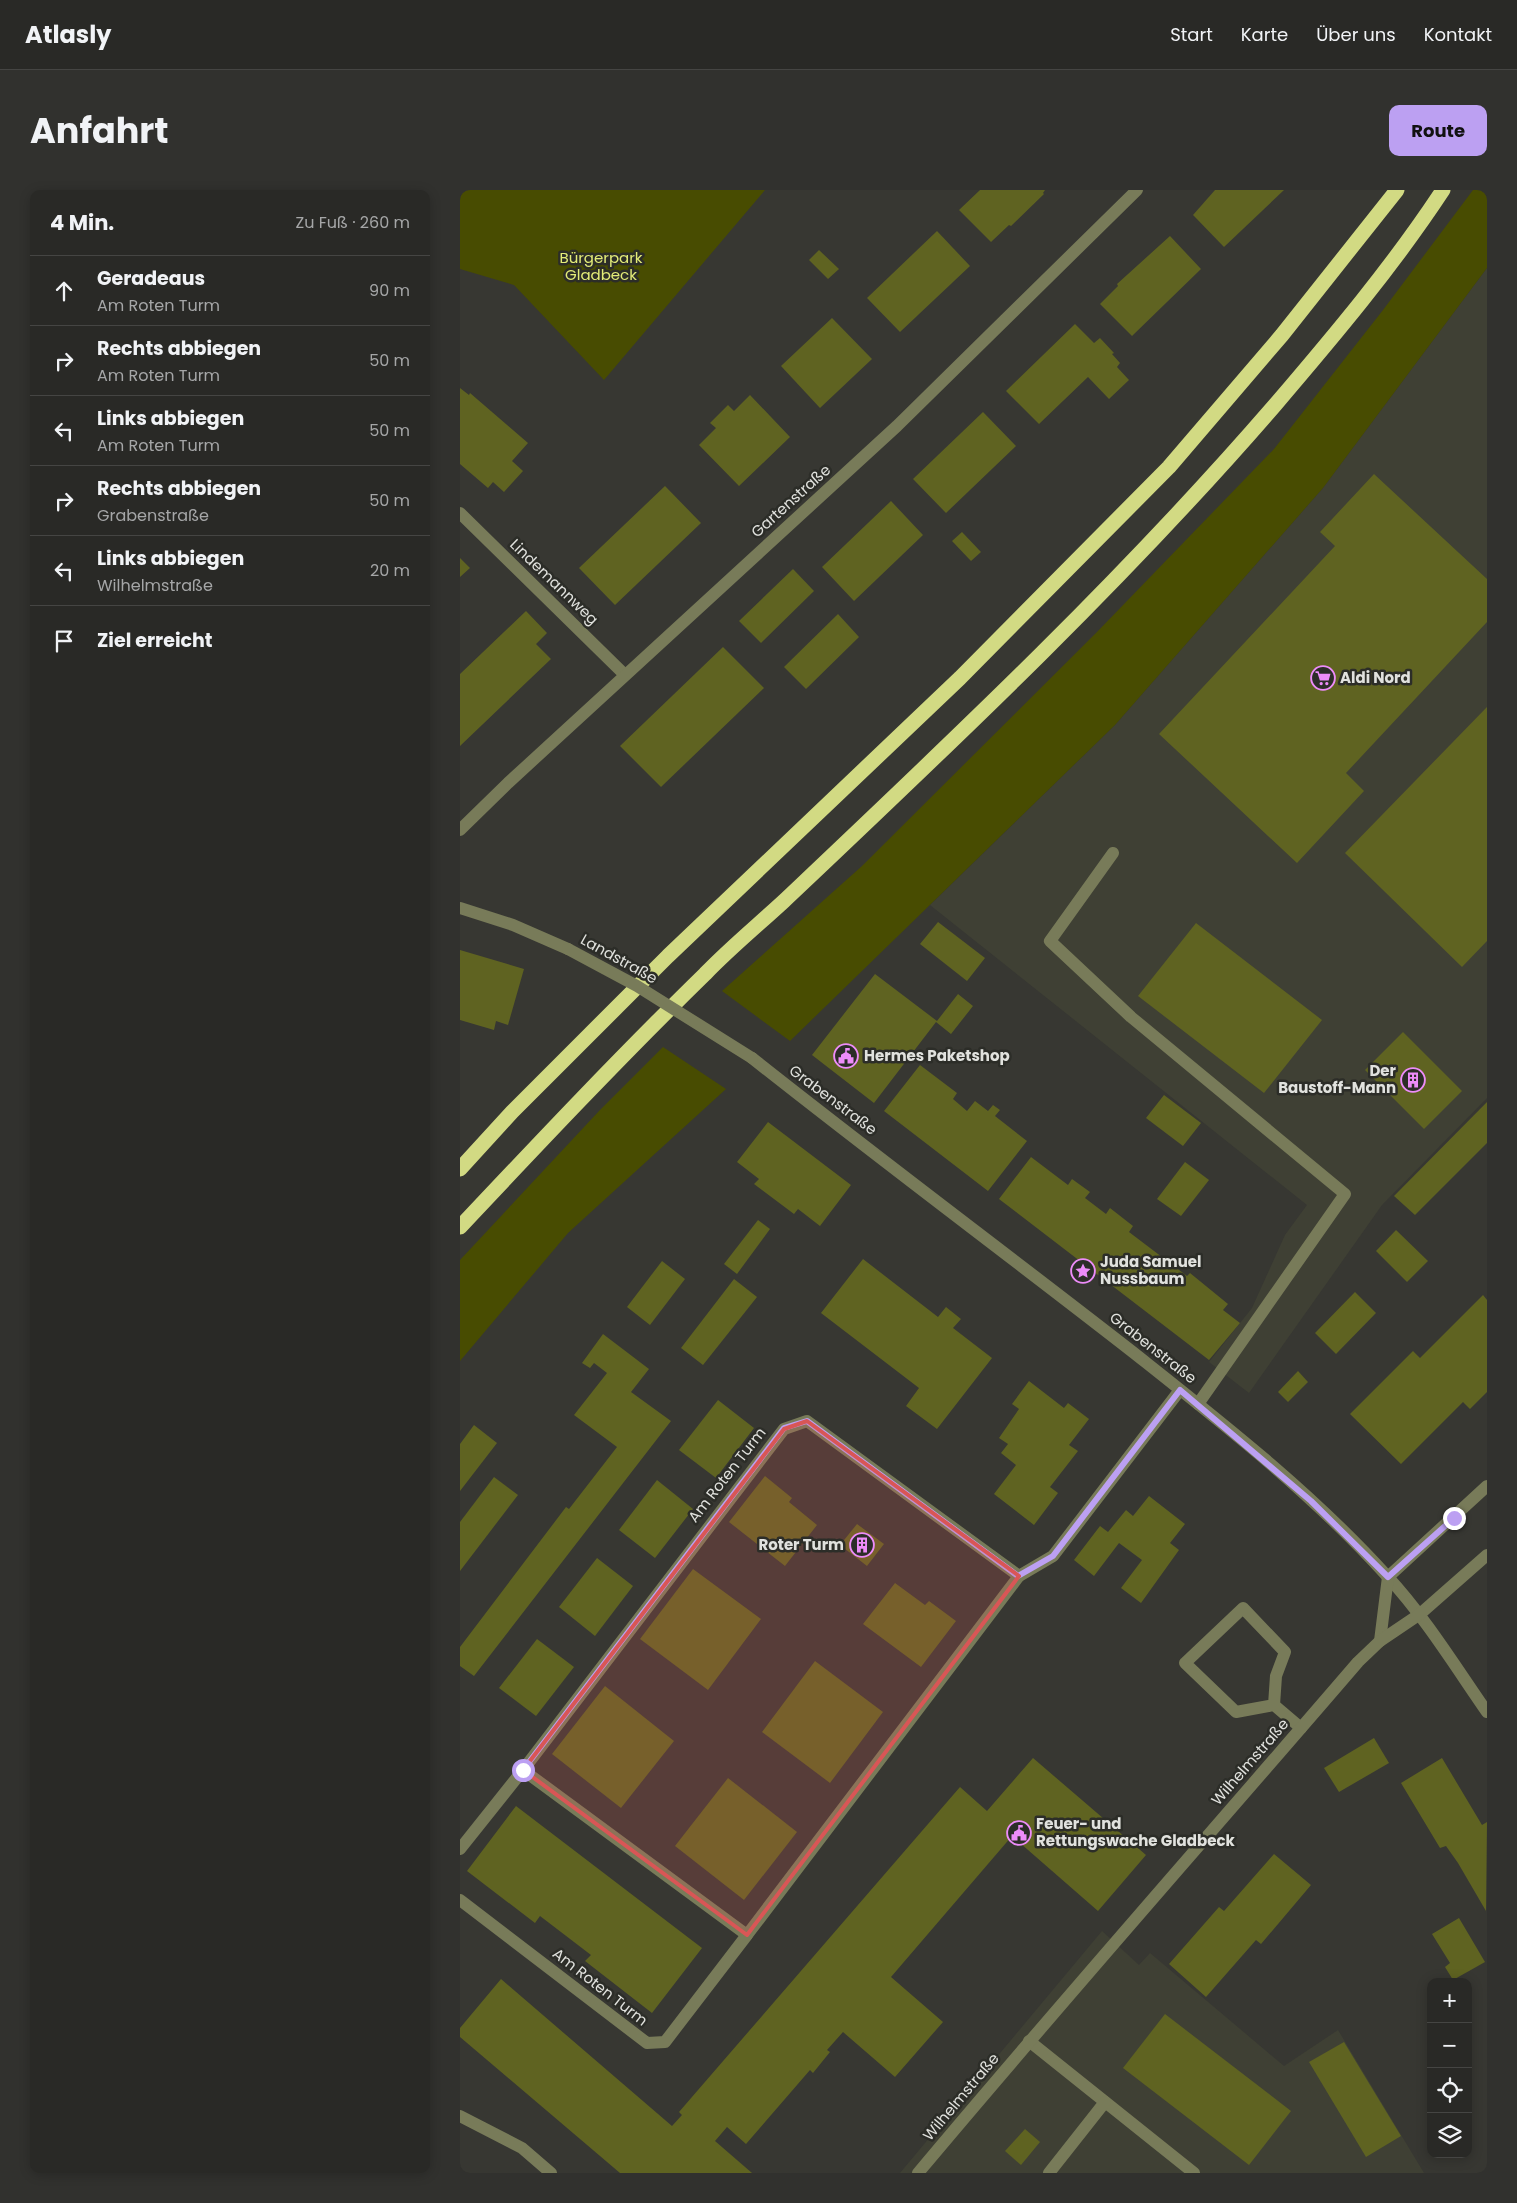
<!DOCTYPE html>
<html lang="de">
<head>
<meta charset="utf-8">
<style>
  body { margin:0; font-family:Poppins,sans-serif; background:#31312e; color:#f1f3f6 }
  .controls { position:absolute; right:15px; bottom:15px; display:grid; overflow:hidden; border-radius:10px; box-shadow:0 2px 12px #0003 }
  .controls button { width:45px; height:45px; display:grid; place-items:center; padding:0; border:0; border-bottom:1px solid #454543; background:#292926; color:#f1f3f6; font:25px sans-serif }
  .stop { position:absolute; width:15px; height:15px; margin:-11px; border:4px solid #bca0f2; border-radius:50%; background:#fff }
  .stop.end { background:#bca0f2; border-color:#fff; box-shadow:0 1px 5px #0008 }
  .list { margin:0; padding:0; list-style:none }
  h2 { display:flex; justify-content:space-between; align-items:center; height:65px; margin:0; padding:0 20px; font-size:21px }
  h2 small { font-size:16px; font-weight:400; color:#a5a6a7 }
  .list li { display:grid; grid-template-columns:32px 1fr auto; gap:15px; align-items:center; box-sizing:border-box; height:70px; padding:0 20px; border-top:1px solid #454543 }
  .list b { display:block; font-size:19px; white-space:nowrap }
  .list p { margin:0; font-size:16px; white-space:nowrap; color:#a5a6a7 }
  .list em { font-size:16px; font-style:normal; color:#a5a6a7 }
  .icon { flex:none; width:28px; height:28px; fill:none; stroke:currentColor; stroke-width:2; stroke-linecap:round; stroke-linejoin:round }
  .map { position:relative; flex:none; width:1027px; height:1983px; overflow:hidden; border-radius:10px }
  header { display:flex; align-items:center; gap:30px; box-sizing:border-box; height:70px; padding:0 25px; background:#292926; border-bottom:1px solid #454543 }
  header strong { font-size:24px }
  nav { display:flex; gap:28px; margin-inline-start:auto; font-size:18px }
  .intro { display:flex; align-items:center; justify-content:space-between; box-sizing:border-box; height:120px; padding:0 30px }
  h1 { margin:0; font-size:35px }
  .button { padding:12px 22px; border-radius:10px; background:#bca0f2; color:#111; font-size:18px; font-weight:700 }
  main { display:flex; gap:30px; padding:0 30px }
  aside { flex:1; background:#292926; border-radius:10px; box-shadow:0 2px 12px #0003 }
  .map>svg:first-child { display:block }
  .built { fill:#3f4034 }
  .green { fill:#484c01 }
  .building { fill:#5f6321 }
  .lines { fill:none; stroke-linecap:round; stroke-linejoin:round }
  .minor { stroke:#787b59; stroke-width:12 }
  .highway { stroke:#d2da83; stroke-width:15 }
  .minor-bridge { stroke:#787b59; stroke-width:12 }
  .route { stroke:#bca0f2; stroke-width:6 }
  .marked { fill:#d95656; fill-opacity:0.2; stroke:#d95656; stroke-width:4; stroke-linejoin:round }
  .labels { text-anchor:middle; stroke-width:5; stroke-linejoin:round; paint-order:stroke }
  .park-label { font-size:15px; fill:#e3ec78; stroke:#2c2d28 }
  .street-label { font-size:15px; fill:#e1e2de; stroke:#2c2d28 }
  .poi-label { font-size:15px; font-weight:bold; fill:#e1e2de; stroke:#2c2d28; text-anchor:start }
</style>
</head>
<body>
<header>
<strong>Atlasly</strong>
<nav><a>Start</a><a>Karte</a><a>Über uns</a><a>Kontakt</a></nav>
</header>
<div class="intro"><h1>Anfahrt</h1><a class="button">Route</a></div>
<main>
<aside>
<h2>4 Min.<small>Zu Fuß · 260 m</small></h2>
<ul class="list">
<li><svg class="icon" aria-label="ahead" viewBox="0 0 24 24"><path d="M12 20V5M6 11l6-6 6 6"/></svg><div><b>Geradeaus</b><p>Am Roten Turm</p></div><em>90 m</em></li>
<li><svg class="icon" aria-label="right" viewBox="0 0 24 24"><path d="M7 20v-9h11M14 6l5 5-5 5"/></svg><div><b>Rechts abbiegen</b><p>Am Roten Turm</p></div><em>50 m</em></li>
<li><svg class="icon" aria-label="left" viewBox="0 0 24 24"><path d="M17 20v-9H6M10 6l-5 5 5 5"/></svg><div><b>Links abbiegen</b><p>Am Roten Turm</p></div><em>50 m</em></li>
<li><svg class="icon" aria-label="right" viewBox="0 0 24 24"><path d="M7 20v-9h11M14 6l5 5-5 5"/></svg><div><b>Rechts abbiegen</b><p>Grabenstraße</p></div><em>50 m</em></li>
<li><svg class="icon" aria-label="left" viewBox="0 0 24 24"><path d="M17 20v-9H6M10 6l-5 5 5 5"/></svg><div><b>Links abbiegen</b><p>Wilhelmstraße</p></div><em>20 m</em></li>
<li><svg class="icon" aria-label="arrive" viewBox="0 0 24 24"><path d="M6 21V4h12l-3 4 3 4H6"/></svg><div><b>Ziel erreicht</b></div></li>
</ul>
</aside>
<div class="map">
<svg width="1027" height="1983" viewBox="0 0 1027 1983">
  <rect width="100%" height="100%" fill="#373732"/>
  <g class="built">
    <path d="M1027,78V908L922,1015L789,1203L749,1172L792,1118L825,1045L847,1015L470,715L655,535L863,298Z"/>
    <path d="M642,1741L679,1775L690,1763L824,1876L878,1840L964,1983H440Z"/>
  </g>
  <g class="green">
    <path d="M0,0H305L144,190L54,95L0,79Z"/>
    <path d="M1013,0H1027V78L863,298L655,535L330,851L262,801L402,676L636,443L814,259L923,120Z"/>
    <path d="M203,857L266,899L108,1043L0,1171V1070L139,921Z"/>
  </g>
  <g class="building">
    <path d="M520,0H585L583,3L584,4L551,36L549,35L531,52L499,20Z"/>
    <path d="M755,0H824L764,57L733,25Z"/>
    <path d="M477,41L510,76L440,142L407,108Z"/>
    <path d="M710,46L741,79L672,146L640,114L658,96L657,94Z"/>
    <path d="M359,60L379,79L368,89L349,70Z"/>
    <path d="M372,128L412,169L360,218L321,176Z"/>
    <path d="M615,134L634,153L640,148L654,163L652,164L660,173L657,177L669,190L649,209L628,187L579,234L546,201Z"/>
    <path d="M0,198L9,205L10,203L68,253L52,271L63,281L44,302L33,292L28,298L0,274Z"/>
    <path d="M290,205L330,247L279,296L239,255L256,238L250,233L268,215L274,221Z"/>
    <path d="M523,222L556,256L486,323L453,289Z"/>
    <path d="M914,284L1027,389V432L886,583L904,601L837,673L699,544L875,356L860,342Z"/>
    <path d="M205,296L241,333L155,415L119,378Z"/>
    <path d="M431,311L463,345L394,411L362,377Z"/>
    <path d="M502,342L521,362L511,371L492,351Z"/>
    <path d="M0,368L10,378L0,387Z"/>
    <path d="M333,379L354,401L301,453L279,431Z"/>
    <path d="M66,421L87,443L76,454L91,469L0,556V484Z"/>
    <path d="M378,424L399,447L346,499L324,477Z"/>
    <path d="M263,457L304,498L201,597L160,556Z"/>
    <path d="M1027,517V751L1002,777L885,663Z"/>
    <path d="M478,732L525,768L507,791L460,754Z"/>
    <path d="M736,733L862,830L804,903L678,806Z"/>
    <path d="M0,760L64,779L48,835L36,831L34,840L0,830Z"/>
    <path d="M415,784L477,831L498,804L513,816L491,844L476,832L414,913L352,865Z"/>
    <path d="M943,842L1002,901L964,939L905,880Z"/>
    <path d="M460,875L497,903L493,909L507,921L515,911L528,921L533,915L540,920L535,926L567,951L528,1001L424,921Z"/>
    <path d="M704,905L741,933L723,956L686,928Z"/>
    <path d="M1027,912V953L955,1025L934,1006Z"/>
    <path d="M308,932L391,995L360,1036L338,1019L334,1024L294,994L299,989L277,972Z"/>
    <path d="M571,967L608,995L612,989L630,1002L625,1008L646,1024L650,1018L673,1036L669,1042L727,1086L730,1083L768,1114L763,1120L780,1133L749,1170L539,1009Z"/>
    <path d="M725,972L749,990L721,1026L697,1009Z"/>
    <path d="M298,1030L310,1039L277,1084L264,1074Z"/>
    <path d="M936,1040L968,1071L947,1092L916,1061Z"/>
    <path d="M403,1069L478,1127L486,1117L501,1129L493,1138L532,1168L477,1239L446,1216L459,1198L361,1123Z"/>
    <path d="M202,1071L225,1089L190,1135L167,1117Z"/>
    <path d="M274,1089L297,1107L243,1175L221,1158Z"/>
    <path d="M895,1102L916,1123L876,1164L855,1143Z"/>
    <path d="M1023,1105L1027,1110V1202L1010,1219L1003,1212L941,1274L890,1224L953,1161L960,1168Z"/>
    <path d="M143,1144L189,1179L171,1202L211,1231L14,1486L0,1476V1457L106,1317L109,1319L157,1257L114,1225L147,1183L134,1173L130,1178L122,1173Z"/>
    <path d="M838,1181L848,1192L828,1212L818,1202Z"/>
    <path d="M569,1191L604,1218L608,1213L629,1229L609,1255L618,1261L590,1297L598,1303L574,1335L534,1304L556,1275L541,1263L548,1254L539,1248L559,1219L552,1214Z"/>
    <path d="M258,1210L294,1238L256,1288L219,1260Z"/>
    <path d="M14,1235L37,1253L0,1301V1254Z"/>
    <path d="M305,1286L332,1308L329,1312L357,1335L325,1376L269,1332Z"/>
    <path d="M34,1287L58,1305L0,1381V1332Z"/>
    <path d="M197,1290L233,1319L195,1368L159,1340Z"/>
    <path d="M689,1306L725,1334L710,1353L719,1360L681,1413L661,1398L682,1370L659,1353L634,1386L614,1370L640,1336L648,1342L666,1320L673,1326Z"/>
    <path d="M397,1334L424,1354L407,1376L380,1355Z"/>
    <path d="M137,1368L173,1396L135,1446L99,1417Z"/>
    <path d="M233,1379L301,1429L248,1500L180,1449Z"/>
    <path d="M435,1393L465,1415L469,1411L496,1431L461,1477L403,1434Z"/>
    <path d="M77,1449L114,1477L76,1526L39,1498Z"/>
    <path d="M355,1471L423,1522L370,1593L302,1542Z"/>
    <path d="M145,1496L214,1551L161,1618L92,1564Z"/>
    <path d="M914,1548L929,1573L879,1602L864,1578Z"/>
    <path d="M573,1568L686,1665L638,1721L552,1646L431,1787L483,1832L435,1887L383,1842L367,1860L370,1862L353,1883L350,1880L286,1954L267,1937L255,1951L292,1983H160L0,1847V1838L41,1789L212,1936L222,1925L219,1922L500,1597L527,1621Z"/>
    <path d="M982,1568L1022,1635L1027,1632L1026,1721L998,1673L986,1656L980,1658L941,1593Z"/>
    <path d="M268,1588L337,1642L284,1710L215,1656Z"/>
    <path d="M56,1616L242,1758L192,1823L125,1771L131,1765L80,1726L75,1733L7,1681Z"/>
    <path d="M814,1664L851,1695L801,1754L796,1750L746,1807L709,1774L759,1717L764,1721Z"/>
    <path d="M999,1728L1025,1772L993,1790L985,1777L990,1773L972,1744Z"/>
    <path d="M705,1824L831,1921L789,1975L663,1878Z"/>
    <path d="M884,1852L941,1946L906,1967L849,1872Z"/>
    <path d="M565,1939L580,1952L561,1975L545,1961Z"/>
  </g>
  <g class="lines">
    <g class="minor">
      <path d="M0,323L165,485"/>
      <path d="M0,640L48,593L437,236L677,0"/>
      <path d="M653,663L590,751L671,827L885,1004L738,1214"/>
      <path d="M0,718L53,735L108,759"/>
      <path d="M292,868C418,968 547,1064 674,1163C761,1232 852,1303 927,1386C965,1427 995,1476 1027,1522"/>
      <path d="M347,1231L559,1386L287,1745L63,1580L324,1239Z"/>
      <path d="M559,1386L593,1366L720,1200"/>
      <path d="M920,1451L928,1387L1027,1296"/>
      <path d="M814,1515L776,1522L725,1473L783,1418L825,1462L816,1486L814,1515L841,1538"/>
      <path d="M0,1659L63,1580"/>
      <path d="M0,1710L187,1853L205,1852L287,1745"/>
      <path d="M569,1851L734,1983"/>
      <path d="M0,1926L62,1958L91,1983"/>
      <path d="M458,1983C602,1811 751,1643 898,1472L920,1451L960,1424L1027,1365"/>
      <path d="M589,1983L645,1912"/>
    </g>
    <g class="highway">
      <path d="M0,979L52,922L208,766L500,488L709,277L822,145L937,0"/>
      <path d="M0,1037C80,952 161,866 245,784C270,758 298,735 324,711C493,551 663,391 815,215C874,146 933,76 983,0"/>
    </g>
    <path class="minor-bridge" d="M108,759L177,796L292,868"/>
  </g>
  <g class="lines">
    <path class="route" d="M63,1580L324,1238L347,1231L558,1386L593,1366L720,1200L851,1311L928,1387L994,1328"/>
  </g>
  <path class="marked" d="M347,1231L559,1386L287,1745L63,1580L324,1239Z"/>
  <defs>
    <g id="supermarket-ring" transform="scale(1.25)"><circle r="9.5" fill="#2c2d28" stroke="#ed8cf9" stroke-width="1.5"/><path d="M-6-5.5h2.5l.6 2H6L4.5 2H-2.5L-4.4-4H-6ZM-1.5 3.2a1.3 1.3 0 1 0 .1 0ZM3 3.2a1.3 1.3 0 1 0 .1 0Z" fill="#ed8cf9"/></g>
    <g id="civic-ring" transform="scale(1.25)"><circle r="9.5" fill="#2c2d28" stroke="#ed8cf9" stroke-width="1.5"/><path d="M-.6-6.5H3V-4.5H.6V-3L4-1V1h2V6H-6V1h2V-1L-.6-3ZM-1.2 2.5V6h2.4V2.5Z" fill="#ed8cf9"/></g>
    <g id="building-ring" transform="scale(1.25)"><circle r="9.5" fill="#2c2d28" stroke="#ed8cf9" stroke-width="1.5"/><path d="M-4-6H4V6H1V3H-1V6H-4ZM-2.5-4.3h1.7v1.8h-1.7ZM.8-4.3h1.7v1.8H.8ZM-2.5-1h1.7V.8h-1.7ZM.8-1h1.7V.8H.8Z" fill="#ed8cf9"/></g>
    <g id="sight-ring" transform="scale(1.25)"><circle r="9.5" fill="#2c2d28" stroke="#ed8cf9" stroke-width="1.5"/><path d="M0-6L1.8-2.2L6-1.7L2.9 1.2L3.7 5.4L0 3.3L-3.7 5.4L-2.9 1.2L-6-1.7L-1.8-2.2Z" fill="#ed8cf9"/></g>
  </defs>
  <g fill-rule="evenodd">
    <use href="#supermarket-ring" x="863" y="488"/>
    <use href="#civic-ring" x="386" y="866"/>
    <use href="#building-ring" x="953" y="890"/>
    <use href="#sight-ring" x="623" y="1081"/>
    <use href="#building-ring" x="402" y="1355"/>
    <use href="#civic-ring" x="559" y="1643"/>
  </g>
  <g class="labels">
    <g class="park-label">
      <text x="141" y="73">Bürgerpark<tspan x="141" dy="17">Gladbeck</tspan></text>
    </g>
    <g class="street-label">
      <text transform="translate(331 311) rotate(-42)" y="5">Gartenstraße</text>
      <text transform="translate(94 392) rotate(44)" y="5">Lindemannweg</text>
      <text transform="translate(159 769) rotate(29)" y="5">Landstraße</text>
      <text transform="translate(373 910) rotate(37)" y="5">Grabenstraße</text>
      <text transform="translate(693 1158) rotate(38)" y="5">Grabenstraße</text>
      <text transform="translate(267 1285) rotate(-52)" y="5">Am Roten Turm</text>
      <text transform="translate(790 1572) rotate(-49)" y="5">Wilhelmstraße</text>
      <text transform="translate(140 1797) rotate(38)" y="5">Am Roten Turm</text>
      <text transform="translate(501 1907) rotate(-50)" y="5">Wilhelmstraße</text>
    </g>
    <g class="poi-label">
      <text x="880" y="493">Aldi Nord</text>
      <text x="404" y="871">Hermes Paketshop</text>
      <text x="936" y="886" text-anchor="end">Der<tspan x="936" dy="17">Baustoff-Mann</tspan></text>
      <text x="640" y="1077">Juda Samuel<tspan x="640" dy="17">Nussbaum</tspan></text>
      <text x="384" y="1360" text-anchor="end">Roter Turm</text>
      <text x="576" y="1639">Feuer- und<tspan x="576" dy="17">Rettungswache Gladbeck</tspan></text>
    </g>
  </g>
</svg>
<div class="controls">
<button>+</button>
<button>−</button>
<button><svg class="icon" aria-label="locate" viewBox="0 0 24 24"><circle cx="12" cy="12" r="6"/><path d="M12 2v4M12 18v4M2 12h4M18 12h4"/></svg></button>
<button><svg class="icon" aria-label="layers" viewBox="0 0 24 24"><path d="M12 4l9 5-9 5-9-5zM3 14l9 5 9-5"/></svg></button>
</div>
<div class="stop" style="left:63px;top:1580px"></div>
<div class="stop end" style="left:994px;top:1328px"></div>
</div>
</main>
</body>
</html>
